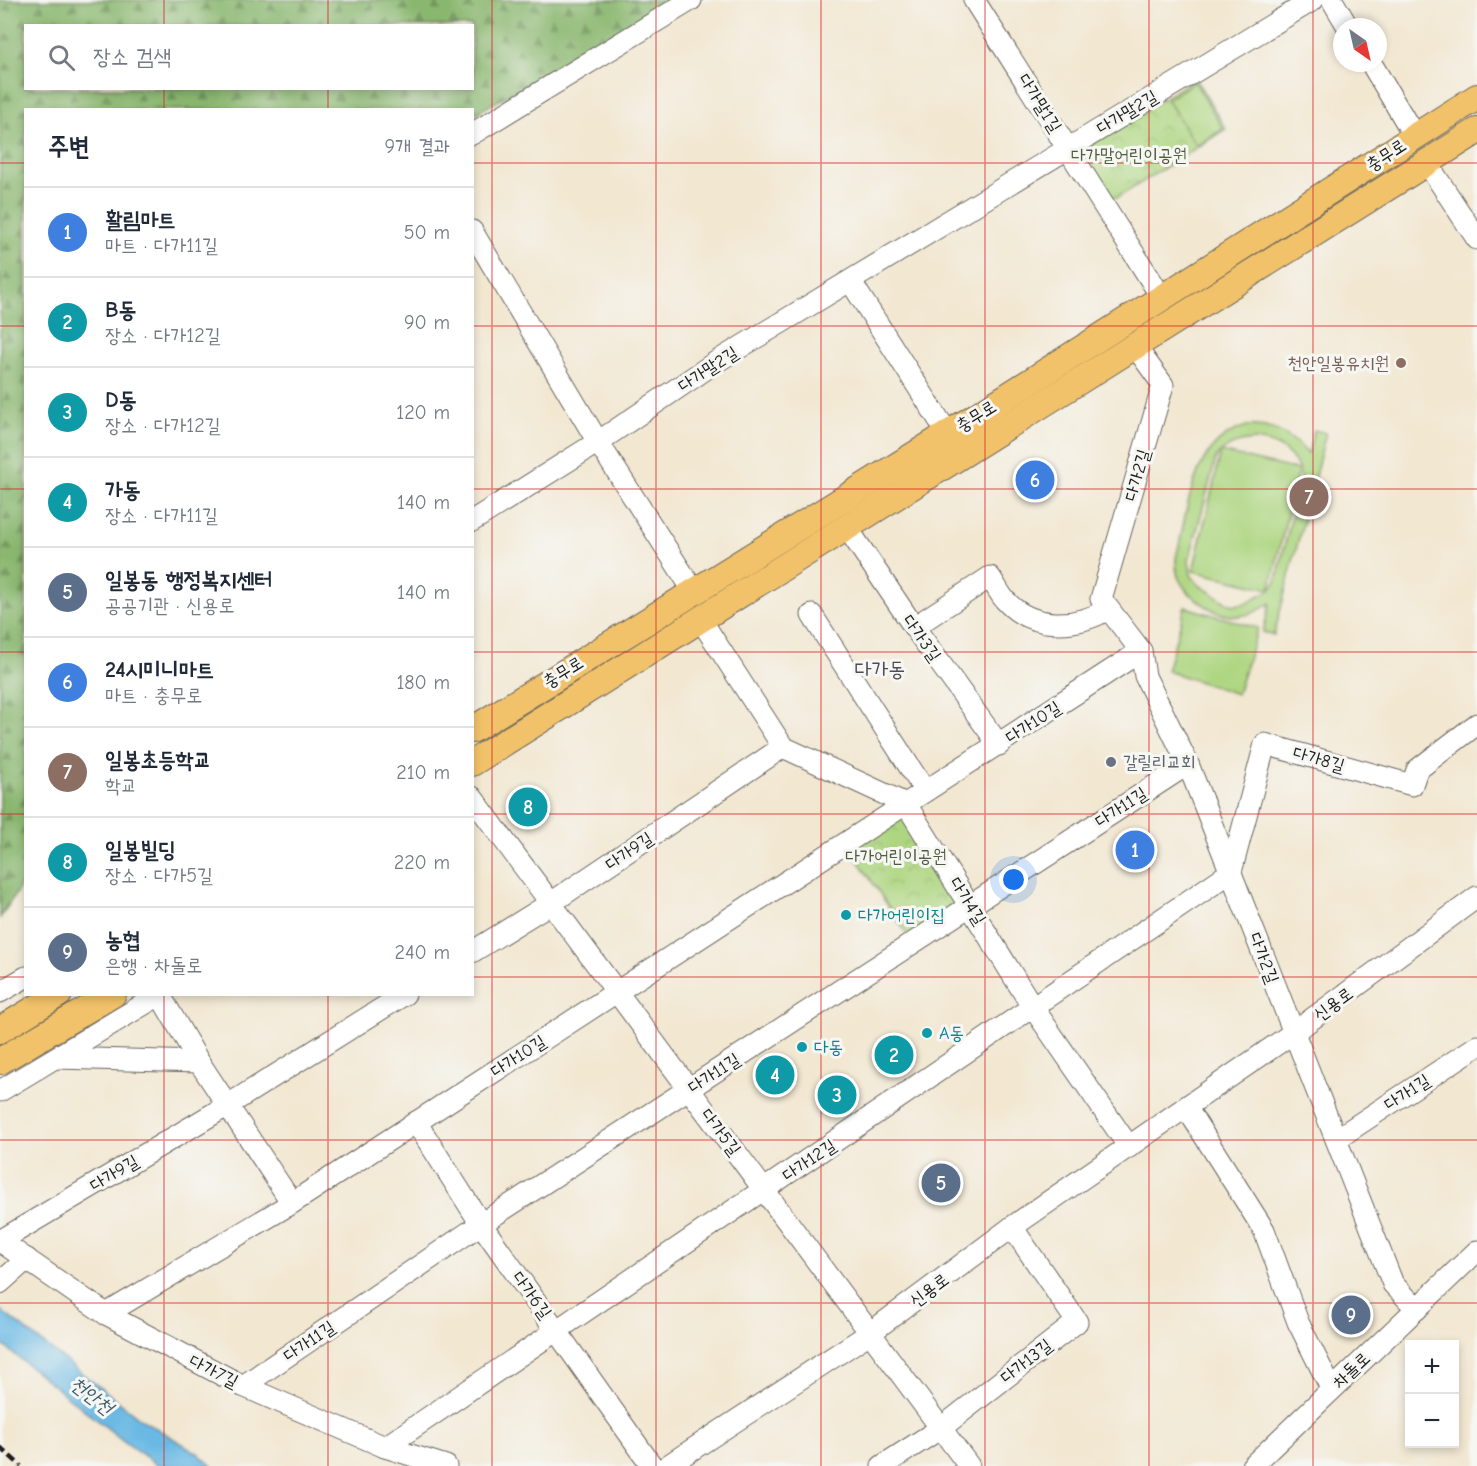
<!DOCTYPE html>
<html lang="ko">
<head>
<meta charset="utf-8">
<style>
  body { margin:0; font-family:"Comic Neue","Poor Story",sans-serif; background:#f6f6f7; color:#1f2937 }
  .controls { position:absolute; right:18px; bottom:18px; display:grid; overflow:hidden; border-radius:0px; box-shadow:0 3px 9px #0003 }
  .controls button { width:54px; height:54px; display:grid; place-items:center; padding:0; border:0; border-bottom:2px solid #e0e1e3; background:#fff; color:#1f2937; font:30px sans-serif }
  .compass { position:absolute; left:1333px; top:18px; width:54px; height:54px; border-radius:50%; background:#fff; box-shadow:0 3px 9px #0003; rotate:146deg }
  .you { position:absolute; left:1014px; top:880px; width:21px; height:21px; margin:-15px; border:4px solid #fff; border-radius:50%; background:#1a73e8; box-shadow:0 0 0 9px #1a73e833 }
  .badge { display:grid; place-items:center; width:39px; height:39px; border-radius:50%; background:#ea580c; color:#fff; font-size:20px; font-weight:700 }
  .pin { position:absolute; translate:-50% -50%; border:3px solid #fff; box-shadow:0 2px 6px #0006 }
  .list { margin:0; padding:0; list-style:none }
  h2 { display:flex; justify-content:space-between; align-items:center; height:78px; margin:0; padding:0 24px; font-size:26px }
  h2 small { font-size:20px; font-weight:400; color:#747a83 }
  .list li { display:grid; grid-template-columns:39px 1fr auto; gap:18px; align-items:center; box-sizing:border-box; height:90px; padding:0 24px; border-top:2px solid #e0e1e3 }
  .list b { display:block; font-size:22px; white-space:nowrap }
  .list p { margin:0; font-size:20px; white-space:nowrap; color:#747a83 }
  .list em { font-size:20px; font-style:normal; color:#747a83 }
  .icon { flex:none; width:33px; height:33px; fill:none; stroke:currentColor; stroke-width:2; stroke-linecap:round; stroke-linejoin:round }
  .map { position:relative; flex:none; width:1477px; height:1466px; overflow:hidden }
  .search { position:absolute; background:#fff; box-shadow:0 3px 9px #0003; left:24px; top:24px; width:450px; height:66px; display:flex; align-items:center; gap:15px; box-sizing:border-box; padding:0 21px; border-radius:0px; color:#747a83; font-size:22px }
  .panel { position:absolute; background:#fff; box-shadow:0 3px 9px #0003; left:24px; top:108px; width:450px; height:888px; border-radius:0px }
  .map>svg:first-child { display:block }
  .forest { fill:url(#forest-firs); stroke:#536a46; stroke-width:1.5; fill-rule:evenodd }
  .park { fill:url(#park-crowns); stroke:#65794e; stroke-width:1.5 }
  .garden { fill:#aed681; stroke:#65794e; stroke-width:1.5; fill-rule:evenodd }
  .water { fill:#6ab9e4; stroke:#436a80; stroke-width:1.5 }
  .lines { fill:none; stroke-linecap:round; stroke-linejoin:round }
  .minor-casing { stroke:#67635b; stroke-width:23 }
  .major-casing { stroke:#67635b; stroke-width:28 }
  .minor { stroke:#fff; stroke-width:21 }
  .major { stroke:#f2c26a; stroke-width:26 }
  .rail { stroke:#1c1c1c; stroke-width:4.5; stroke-dasharray:9 4.5; stroke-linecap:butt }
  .grid { fill:none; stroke:#d62828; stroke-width:1.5; stroke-opacity:0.55 }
  .education-dot { fill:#8d6e63; stroke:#f6f6f2; stroke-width:2 }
  .worship-dot { fill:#6b7280; stroke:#f6f6f2; stroke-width:2 }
  .culture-dot { fill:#0f9aa8; stroke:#f6f6f2; stroke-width:2 }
  .labels { text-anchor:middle; stroke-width:6; stroke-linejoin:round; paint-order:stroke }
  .street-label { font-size:18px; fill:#1c1c1c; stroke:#f6f6f2 }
  .park-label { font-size:18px; fill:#4f5d3f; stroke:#f6f6f2 }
  .education-label { font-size:18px; fill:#785e54; stroke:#f6f6f2; text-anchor:end }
  .worship-label { font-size:18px; fill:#5b616d; stroke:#f6f6f2; text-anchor:start }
  .culture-label { font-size:18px; fill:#0d838f; stroke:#f6f6f2; text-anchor:start }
  .water-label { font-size:20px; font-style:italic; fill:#3b5b6c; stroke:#f6f6f2 }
  .quarter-label { font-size:21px; fill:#4e4a59; stroke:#f6f6f2 }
</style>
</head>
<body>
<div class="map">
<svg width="1477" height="1466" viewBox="0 0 1477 1466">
  <defs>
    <pattern id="forest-firs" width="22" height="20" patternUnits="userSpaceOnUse" patternTransform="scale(1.5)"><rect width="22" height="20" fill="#8ab76f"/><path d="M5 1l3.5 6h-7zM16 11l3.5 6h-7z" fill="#70945a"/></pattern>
    <pattern id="park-crowns" width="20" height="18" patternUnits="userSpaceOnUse" patternTransform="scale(1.5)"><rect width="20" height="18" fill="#aed681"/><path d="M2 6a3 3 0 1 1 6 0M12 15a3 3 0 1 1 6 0" fill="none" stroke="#95b76f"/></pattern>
  </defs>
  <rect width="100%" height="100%" fill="#f6f6f2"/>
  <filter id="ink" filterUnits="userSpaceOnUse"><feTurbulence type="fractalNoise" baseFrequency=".0167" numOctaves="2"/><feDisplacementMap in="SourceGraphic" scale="12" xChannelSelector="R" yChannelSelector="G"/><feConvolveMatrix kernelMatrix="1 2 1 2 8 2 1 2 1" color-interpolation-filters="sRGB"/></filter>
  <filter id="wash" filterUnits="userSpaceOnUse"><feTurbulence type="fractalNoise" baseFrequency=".008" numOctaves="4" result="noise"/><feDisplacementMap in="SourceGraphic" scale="24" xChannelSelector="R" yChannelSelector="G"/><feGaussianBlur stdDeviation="1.35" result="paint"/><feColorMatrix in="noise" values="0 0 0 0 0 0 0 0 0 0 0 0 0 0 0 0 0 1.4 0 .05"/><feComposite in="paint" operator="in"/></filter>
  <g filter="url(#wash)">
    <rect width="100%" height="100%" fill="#f2e7d1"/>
    <path class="forest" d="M0,0H676L473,115L472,110H26V878L0,918ZM26,26H472V88H26Z"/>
    <g class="park">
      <path d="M1195,78L1226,129L1117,198L1110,197L1084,154L1085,148Z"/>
      <path d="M897,814L910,816L960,896L957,908L910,939L849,847Z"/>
    </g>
    <g class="garden">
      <path d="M1195,82L1223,129L1196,146L1167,99Z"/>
      <path d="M1247,426C1273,424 1292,436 1308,454L1314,430L1326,433L1274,635L1263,632L1270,603C1262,609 1250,615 1240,616C1220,619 1189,598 1180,581C1176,574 1176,566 1176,558C1189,508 1190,442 1247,426ZM1256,440C1278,443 1296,454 1301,477L1276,582L1271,589L1246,603L1235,605L1227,603L1199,585L1191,575L1189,560L1216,458C1226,444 1240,441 1256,440Z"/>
      <path d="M1221,452L1298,470L1270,589L1193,571Z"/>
      <path d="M1185,607L1258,628L1237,694L1167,671Z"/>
    </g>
    <path class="water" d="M0,1310L142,1420L198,1453L212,1466H159L126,1443L0,1343Z"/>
  </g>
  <g filter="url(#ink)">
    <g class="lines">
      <g class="minor-casing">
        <g id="minor">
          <path d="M974,0L1162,298"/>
          <path d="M1332,0L1348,27"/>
          <path d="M1371,63L1415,137"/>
          <path d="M472,134L691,0"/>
          <path d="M1427,163L1477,239"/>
          <path d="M472,231L598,442L693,590"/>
          <path d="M851,282L948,434"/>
          <path d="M1135,346L1163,385L1101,599L1141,651L1145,676L1188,764L1393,1284L1417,1309"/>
          <path d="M472,521L598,442L716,362L1313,0"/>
          <path d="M848,529L914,627L999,745"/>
          <path d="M812,615L925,791"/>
          <path d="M701,620L783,747L906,804L1032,1006L1129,1147"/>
          <path d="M914,627L990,577C995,584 999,593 1005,600C1031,630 1077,628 1108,609"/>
          <path d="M472,797L969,1466"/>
          <path d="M472,952L551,903L783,747"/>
          <path d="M0,992L26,977"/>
          <path d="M160,995L199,1062L292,1203"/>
          <path d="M57,1058L199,1062"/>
          <path d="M0,1091L161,994"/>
          <path d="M1186,1107L1264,1230L1298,1322L1331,1388"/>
          <path d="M416,1122L481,1224L652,1466"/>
          <path d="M1338,1138L1477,1046"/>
          <path d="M0,1241L106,1314L243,1386L385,1447L446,1466"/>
          <path d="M0,1241L228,1105L405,994"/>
          <path d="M0,1283L27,1259"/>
          <path d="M106,1314L292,1203L1141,651"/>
          <path d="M243,1386L481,1224L1188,764"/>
          <path d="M385,1447L1231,872L1265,744L1412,785L1417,770L1477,724"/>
          <path d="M667,1466L870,1333L1012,1227L1293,1033L1477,897"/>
          <path d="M882,1466L941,1428L1077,1322L1012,1227"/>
          <path d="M1252,1466L1477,1251"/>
        </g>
      </g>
      <g class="major-casing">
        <g id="major">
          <path d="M472,730L948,434L1477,97"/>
          <path d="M472,763L1477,131"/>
          <path d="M0,1030L59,994"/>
          <path d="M0,1061L113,994"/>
        </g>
      </g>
      <use href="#minor" class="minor"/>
      <use href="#major" class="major"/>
      <path class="rail" d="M0,1447L21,1466"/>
    </g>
  </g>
  <path class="grid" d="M164,0V26M328,0V26M492,0V1466M656,0V1466M821,0V1466M985,0V1466M1149,0V1466M1313,0V1466M164,88V110M328,88V110M0,163H26M472,163H1477M0,326H26M472,326H1477M0,489H26M472,489H1477M0,652H26M472,652H1477M0,814H26M472,814H1477M0,977H26M472,977H1477M164,994V1466M328,994V1466M0,1140H1477M0,1303H1477"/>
  <circle class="education-dot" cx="1401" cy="363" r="6"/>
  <circle class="worship-dot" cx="1111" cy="762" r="6"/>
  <g class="culture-dot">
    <circle cx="846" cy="915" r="6"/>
    <circle cx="927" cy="1033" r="6"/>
    <circle cx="802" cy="1047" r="6"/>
  </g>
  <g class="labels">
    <g class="street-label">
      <text transform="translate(1040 103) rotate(58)" y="6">다가말1길</text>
      <text transform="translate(1127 112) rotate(-31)" y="6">다가말2길</text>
      <text transform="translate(1386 155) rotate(-33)" y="6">충무로</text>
      <text transform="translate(708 369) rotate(-33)" y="6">다가말2길</text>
      <text transform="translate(976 416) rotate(-32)" y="6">충무로</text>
      <text transform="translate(1137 475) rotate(-74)" y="6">다가2길</text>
      <text transform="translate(922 638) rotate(55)" y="6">다가3길</text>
      <text transform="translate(563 672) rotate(-32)" y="6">충무로</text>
      <text transform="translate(1033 722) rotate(-33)" y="6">다가10길</text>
      <text transform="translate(1319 759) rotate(16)" y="6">다가8길</text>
      <text transform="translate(1121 807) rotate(-33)" y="6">다가11길</text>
      <text transform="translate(629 851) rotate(-34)" y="6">다가9길</text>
      <text transform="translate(968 901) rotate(58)" y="6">다가4길</text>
      <text transform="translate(1264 958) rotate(69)" y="6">다가2길</text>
      <text transform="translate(1333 1004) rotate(-36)" y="6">신용로</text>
      <text transform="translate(518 1056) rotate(-33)" y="6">다가10길</text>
      <text transform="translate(714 1073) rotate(-33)" y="6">다가11길</text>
      <text transform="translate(1407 1092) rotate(-33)" y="6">다가1길</text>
      <text transform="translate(721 1132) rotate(53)" y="6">다가5길</text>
      <text transform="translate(809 1160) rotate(-34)" y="6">다가12길</text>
      <text transform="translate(114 1173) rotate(-31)" y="6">다가9길</text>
      <text transform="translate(929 1290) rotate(-37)" y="6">신용로</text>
      <text transform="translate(532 1295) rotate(54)" y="6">다가6길</text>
      <text transform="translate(309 1341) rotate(-34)" y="6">다가11길</text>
      <text transform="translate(1026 1361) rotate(-38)" y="6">다가13길</text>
      <text transform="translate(1351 1370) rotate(-43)" y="6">차돌로</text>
      <text transform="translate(214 1371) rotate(27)" y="6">다가7길</text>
    </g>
    <g class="park-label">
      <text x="1129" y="161">다가말어린이공원</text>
      <text x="896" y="862">다가어린이공원</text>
    </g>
    <g class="education-label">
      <text x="1389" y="369">천안일봉유치원</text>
    </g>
    <g class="worship-label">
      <text x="1123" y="768">갈릴리교회</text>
    </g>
    <g class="culture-label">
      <text x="858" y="921">다가어린이집</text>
      <text x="939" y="1039">A동</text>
      <text x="814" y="1053">다동</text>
    </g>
    <g class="water-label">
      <text transform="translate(92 1395) rotate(38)" y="7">천안천</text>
    </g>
    <g class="quarter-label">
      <text x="880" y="676">다가동</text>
    </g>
  </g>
</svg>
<div class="controls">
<button>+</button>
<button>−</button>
</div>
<svg class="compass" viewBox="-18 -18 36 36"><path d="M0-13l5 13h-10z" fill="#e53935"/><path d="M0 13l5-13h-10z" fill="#747a83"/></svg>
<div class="you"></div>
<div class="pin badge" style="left:1135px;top:850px;background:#3f7fe0">1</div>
<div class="pin badge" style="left:894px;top:1055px;background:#0f9aa8">2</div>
<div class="pin badge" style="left:837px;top:1095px;background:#0f9aa8">3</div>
<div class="pin badge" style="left:775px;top:1075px;background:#0f9aa8">4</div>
<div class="pin badge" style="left:941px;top:1183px;background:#5c6f8a">5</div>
<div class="pin badge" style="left:1035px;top:480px;background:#3f7fe0">6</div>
<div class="pin badge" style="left:1309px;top:497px;background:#8d6e63">7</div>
<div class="pin badge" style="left:528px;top:807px;background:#0f9aa8">8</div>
<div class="pin badge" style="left:1351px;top:1315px;background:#5c6f8a">9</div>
<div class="search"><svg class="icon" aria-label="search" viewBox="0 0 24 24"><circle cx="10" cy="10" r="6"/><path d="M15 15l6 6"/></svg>장소 검색</div>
<section class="panel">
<h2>주변<small>9개 결과</small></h2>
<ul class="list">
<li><span class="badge" style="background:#3f7fe0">1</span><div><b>활림마트</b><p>마트 · 다가11길</p></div><em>50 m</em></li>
<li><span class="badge" style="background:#0f9aa8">2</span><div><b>B동</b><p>장소 · 다가12길</p></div><em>90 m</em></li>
<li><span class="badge" style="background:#0f9aa8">3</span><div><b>D동</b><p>장소 · 다가12길</p></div><em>120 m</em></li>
<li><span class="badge" style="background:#0f9aa8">4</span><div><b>가동</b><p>장소 · 다가11길</p></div><em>140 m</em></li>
<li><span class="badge" style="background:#5c6f8a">5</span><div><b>일봉동 행정복지센터</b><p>공공기관 · 신용로</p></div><em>140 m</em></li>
<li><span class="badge" style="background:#3f7fe0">6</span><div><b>24시미니마트</b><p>마트 · 충무로</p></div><em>180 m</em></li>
<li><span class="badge" style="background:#8d6e63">7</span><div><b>일봉초등학교</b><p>학교</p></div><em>210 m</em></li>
<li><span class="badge" style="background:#0f9aa8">8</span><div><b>일봉빌딩</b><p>장소 · 다가5길</p></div><em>220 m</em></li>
<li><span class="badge" style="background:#5c6f8a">9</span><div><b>농협</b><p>은행 · 차돌로</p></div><em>240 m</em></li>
</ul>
</section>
</div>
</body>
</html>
